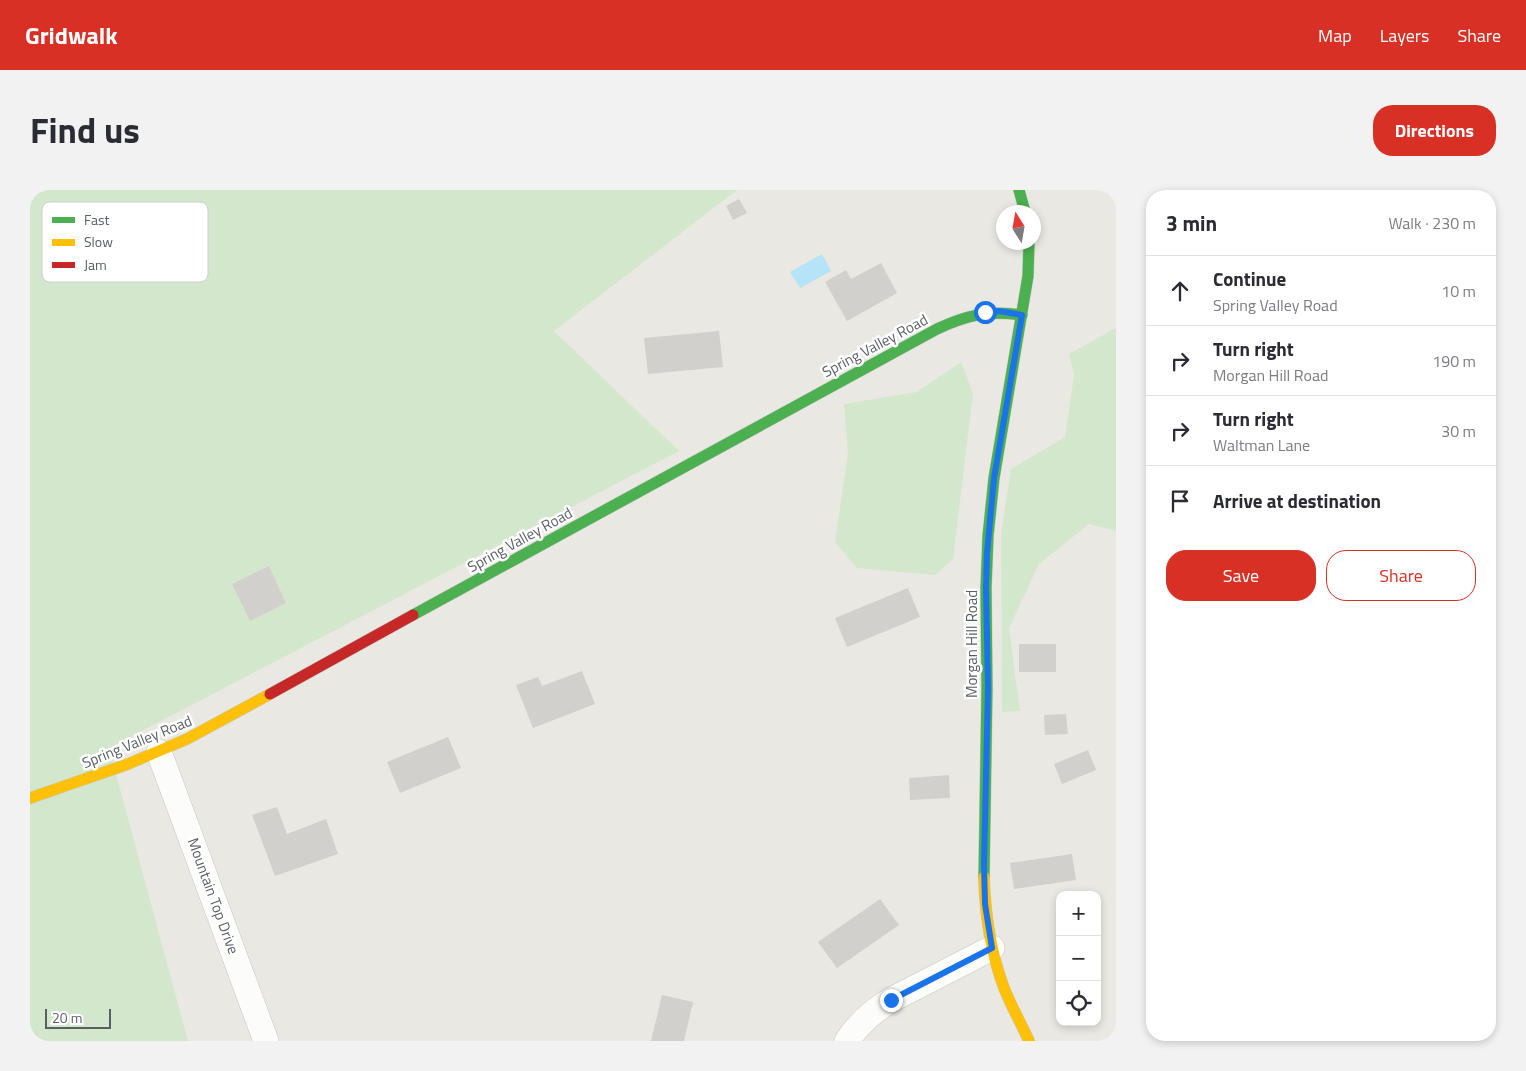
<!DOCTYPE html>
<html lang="en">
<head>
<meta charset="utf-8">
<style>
  body { margin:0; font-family:"Titillium Web",sans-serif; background:#f2f2f3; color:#2b2b33 }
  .controls { position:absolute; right:15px; bottom:15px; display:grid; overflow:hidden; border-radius:10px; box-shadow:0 2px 8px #0003 }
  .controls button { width:45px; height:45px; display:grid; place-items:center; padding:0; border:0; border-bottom:1px solid #e1e1e2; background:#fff; color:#2b2b33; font:25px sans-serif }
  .compass { position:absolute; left:966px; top:15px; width:45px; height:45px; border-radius:50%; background:#fff; box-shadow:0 2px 8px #0003; rotate:349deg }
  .scale { position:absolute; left:15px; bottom:12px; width:66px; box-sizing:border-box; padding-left:5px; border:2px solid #595e62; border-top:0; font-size:14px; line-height:18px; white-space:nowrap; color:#595e62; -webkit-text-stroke:4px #fff; paint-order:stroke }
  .stop { position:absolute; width:15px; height:15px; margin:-11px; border:4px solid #1a73e8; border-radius:50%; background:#fff }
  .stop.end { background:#1a73e8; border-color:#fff; box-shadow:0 1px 5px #0008 }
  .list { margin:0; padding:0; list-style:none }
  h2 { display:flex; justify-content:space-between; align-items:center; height:65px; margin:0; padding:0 20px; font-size:21px }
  h2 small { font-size:16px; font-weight:400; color:#7c7c81 }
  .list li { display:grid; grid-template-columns:32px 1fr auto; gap:15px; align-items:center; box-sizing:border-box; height:70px; padding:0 20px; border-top:1px solid #e1e1e2 }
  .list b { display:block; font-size:19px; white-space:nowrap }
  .list p { margin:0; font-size:16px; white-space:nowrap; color:#7c7c81 }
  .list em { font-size:16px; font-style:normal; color:#7c7c81 }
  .actions { display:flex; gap:10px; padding:15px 20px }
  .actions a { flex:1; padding:11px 0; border:1px solid #d93025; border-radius:20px; text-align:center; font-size:18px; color:#d93025 }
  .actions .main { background:#d93025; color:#fff }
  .icon { flex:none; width:28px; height:28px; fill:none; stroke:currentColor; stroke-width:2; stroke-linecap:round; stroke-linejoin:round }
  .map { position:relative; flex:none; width:1086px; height:851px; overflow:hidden; border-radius:20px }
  header { display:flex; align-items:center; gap:30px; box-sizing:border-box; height:70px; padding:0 25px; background:#d93025; color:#fff }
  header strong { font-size:24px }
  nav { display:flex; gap:28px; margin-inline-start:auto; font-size:18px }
  .intro { display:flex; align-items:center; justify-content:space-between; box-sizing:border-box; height:120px; padding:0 30px }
  h1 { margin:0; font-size:35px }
  .button { padding:12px 22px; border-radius:20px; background:#d93025; color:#fff; font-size:18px; font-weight:700 }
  main { display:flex; gap:30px; padding:0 30px }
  aside { flex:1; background:#fff; border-radius:20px; box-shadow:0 2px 8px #0003 }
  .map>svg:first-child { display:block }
  .green { fill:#d3e7cd }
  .water { fill:#b5e3f7 }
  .building { fill:#d1d0cd }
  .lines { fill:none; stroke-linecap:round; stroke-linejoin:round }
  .street-casing { stroke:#c6c7c6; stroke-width:26 }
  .fast-casing { stroke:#c7c7c7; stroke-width:12 }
  .slow-casing { stroke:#c7c7c7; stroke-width:12 }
  .jam-casing { stroke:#c7c7c7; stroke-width:12 }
  .street { stroke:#fcfcfb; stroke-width:25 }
  .fast { stroke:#4caf50; stroke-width:11 }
  .slow { stroke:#ffc107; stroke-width:11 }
  .jam { stroke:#c62828; stroke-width:11 }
  .route { stroke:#1a73e8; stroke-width:6 }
  .labels { text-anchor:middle; stroke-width:5; stroke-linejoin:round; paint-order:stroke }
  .street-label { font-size:15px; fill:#595e62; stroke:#fff }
  .key { fill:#fff; stroke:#cdcfd0; stroke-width:1 }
  .key-label { font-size:14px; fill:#595e62 }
</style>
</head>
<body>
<header>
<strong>Gridwalk</strong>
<nav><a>Map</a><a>Layers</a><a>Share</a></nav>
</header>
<div class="intro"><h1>Find us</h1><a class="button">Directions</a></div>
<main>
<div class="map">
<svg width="1086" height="851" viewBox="0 0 1086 851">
  <rect width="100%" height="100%" fill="#eae8e3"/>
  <g class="green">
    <path d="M0,0H707L524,141L649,261L79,558L158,851H0Z"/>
    <path d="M1086,138V341L1059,334L1009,374L979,438L990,521L972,522L971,343L981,279L1035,247L1044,185L1039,164Z"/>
    <path d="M931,172L943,203L923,369L905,385L827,378L805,352L818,263L814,214L887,202Z"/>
  </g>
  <path class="water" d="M792,64L801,81L770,98L760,82Z"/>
  <g class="building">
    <path d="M709,9L717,23L703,30L696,16Z"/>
    <path d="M851,73L867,103L817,131L795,92L816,80L821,89Z"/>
    <path d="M689,141L693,177L618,184L614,148Z"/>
    <path d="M239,376L256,413L220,431L202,394Z"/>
    <path d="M878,398L890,427L817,457L805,428Z"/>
    <rect x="989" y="454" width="37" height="28"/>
    <path d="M552,481L565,514L503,538L486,495L508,487L512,496Z"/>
    <path d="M1036,524L1038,544L1015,545L1014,525Z"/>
    <path d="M418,547L431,578L370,603L357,572Z"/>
    <path d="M1058,560L1066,580L1032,594L1024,574Z"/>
    <path d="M919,585L920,608L880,610L879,588Z"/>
    <path d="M247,617L257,644L296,629L308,664L245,686L222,625Z"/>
    <path d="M1042,664L1046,690L984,699L980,673Z"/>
    <path d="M850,709L869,735L807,778L788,752Z"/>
    <path d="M632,805L663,812L654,851H621Z"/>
  </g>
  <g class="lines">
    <g class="street-casing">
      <g id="street">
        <path d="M129,562L236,851"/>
        <path d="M817,851C828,834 843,821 861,810L962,758"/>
      </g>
    </g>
    <g class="fast-casing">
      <g id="fast">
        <path d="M989,0L995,22"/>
        <path d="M383,425L907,139C937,125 958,120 992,125"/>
        <path d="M954,687L957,498L956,398L958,346L964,288L998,86L999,52"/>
      </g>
    </g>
    <g class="slow-casing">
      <g id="slow">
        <path d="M0,608L98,574L157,549L240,504"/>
        <path d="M954,687C955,724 961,763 974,798C981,816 991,833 999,851"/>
      </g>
    </g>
    <g class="jam-casing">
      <path id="jam" d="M240,504L383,425"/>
    </g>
    <use href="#street" class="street"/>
    <use href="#fast" class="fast"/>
    <use href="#slow" class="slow"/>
    <use href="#jam" class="jam"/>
  </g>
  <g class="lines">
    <path class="route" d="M861,810L962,758L955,714L954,675L958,498L956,398L957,363L964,288L992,125L969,121L955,122"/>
  </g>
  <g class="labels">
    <g class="street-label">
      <text transform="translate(845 156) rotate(-28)" y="5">Spring Valley Road</text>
      <text transform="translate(490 350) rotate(-29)" y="5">Spring Valley Road</text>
      <text transform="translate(942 454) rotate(-90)" y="5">Morgan Hill Road</text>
      <text transform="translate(107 552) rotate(-22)" y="5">Spring Valley Road</text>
      <text transform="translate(183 706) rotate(70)" y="5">Mountain Top Drive</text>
    </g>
  </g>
  <rect x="12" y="12" width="166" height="80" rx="8" class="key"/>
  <rect x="22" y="27" width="23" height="6" fill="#4caf50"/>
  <rect x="22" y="49" width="23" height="7" fill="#ffc107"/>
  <rect x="22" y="72" width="23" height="6" fill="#c62828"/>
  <g class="key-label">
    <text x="54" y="35">Fast</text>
    <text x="54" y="57">Slow</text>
    <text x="54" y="80">Jam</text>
  </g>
</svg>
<div class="controls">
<button>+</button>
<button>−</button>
<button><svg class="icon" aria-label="locate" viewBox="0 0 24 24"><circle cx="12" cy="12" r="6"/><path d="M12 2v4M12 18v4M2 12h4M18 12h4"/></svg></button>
</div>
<svg class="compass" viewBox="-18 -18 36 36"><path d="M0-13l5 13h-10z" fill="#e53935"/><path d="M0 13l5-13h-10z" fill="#7c7c81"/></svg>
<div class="scale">20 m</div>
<div class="stop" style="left:955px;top:122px"></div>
<div class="stop end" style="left:861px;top:810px"></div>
</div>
<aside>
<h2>3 min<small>Walk · 230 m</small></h2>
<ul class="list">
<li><svg class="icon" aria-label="ahead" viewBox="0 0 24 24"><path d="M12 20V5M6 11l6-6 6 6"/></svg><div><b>Continue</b><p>Spring Valley Road</p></div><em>10 m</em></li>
<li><svg class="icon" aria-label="right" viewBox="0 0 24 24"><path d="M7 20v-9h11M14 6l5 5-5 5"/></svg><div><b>Turn right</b><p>Morgan Hill Road</p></div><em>190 m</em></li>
<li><svg class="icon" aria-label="right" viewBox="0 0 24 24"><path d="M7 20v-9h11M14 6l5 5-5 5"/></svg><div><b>Turn right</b><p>Waltman Lane</p></div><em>30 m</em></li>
<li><svg class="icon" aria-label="arrive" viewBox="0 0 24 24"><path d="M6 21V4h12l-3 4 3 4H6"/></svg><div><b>Arrive at destination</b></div></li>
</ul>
<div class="actions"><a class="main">Save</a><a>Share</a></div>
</aside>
</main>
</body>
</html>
